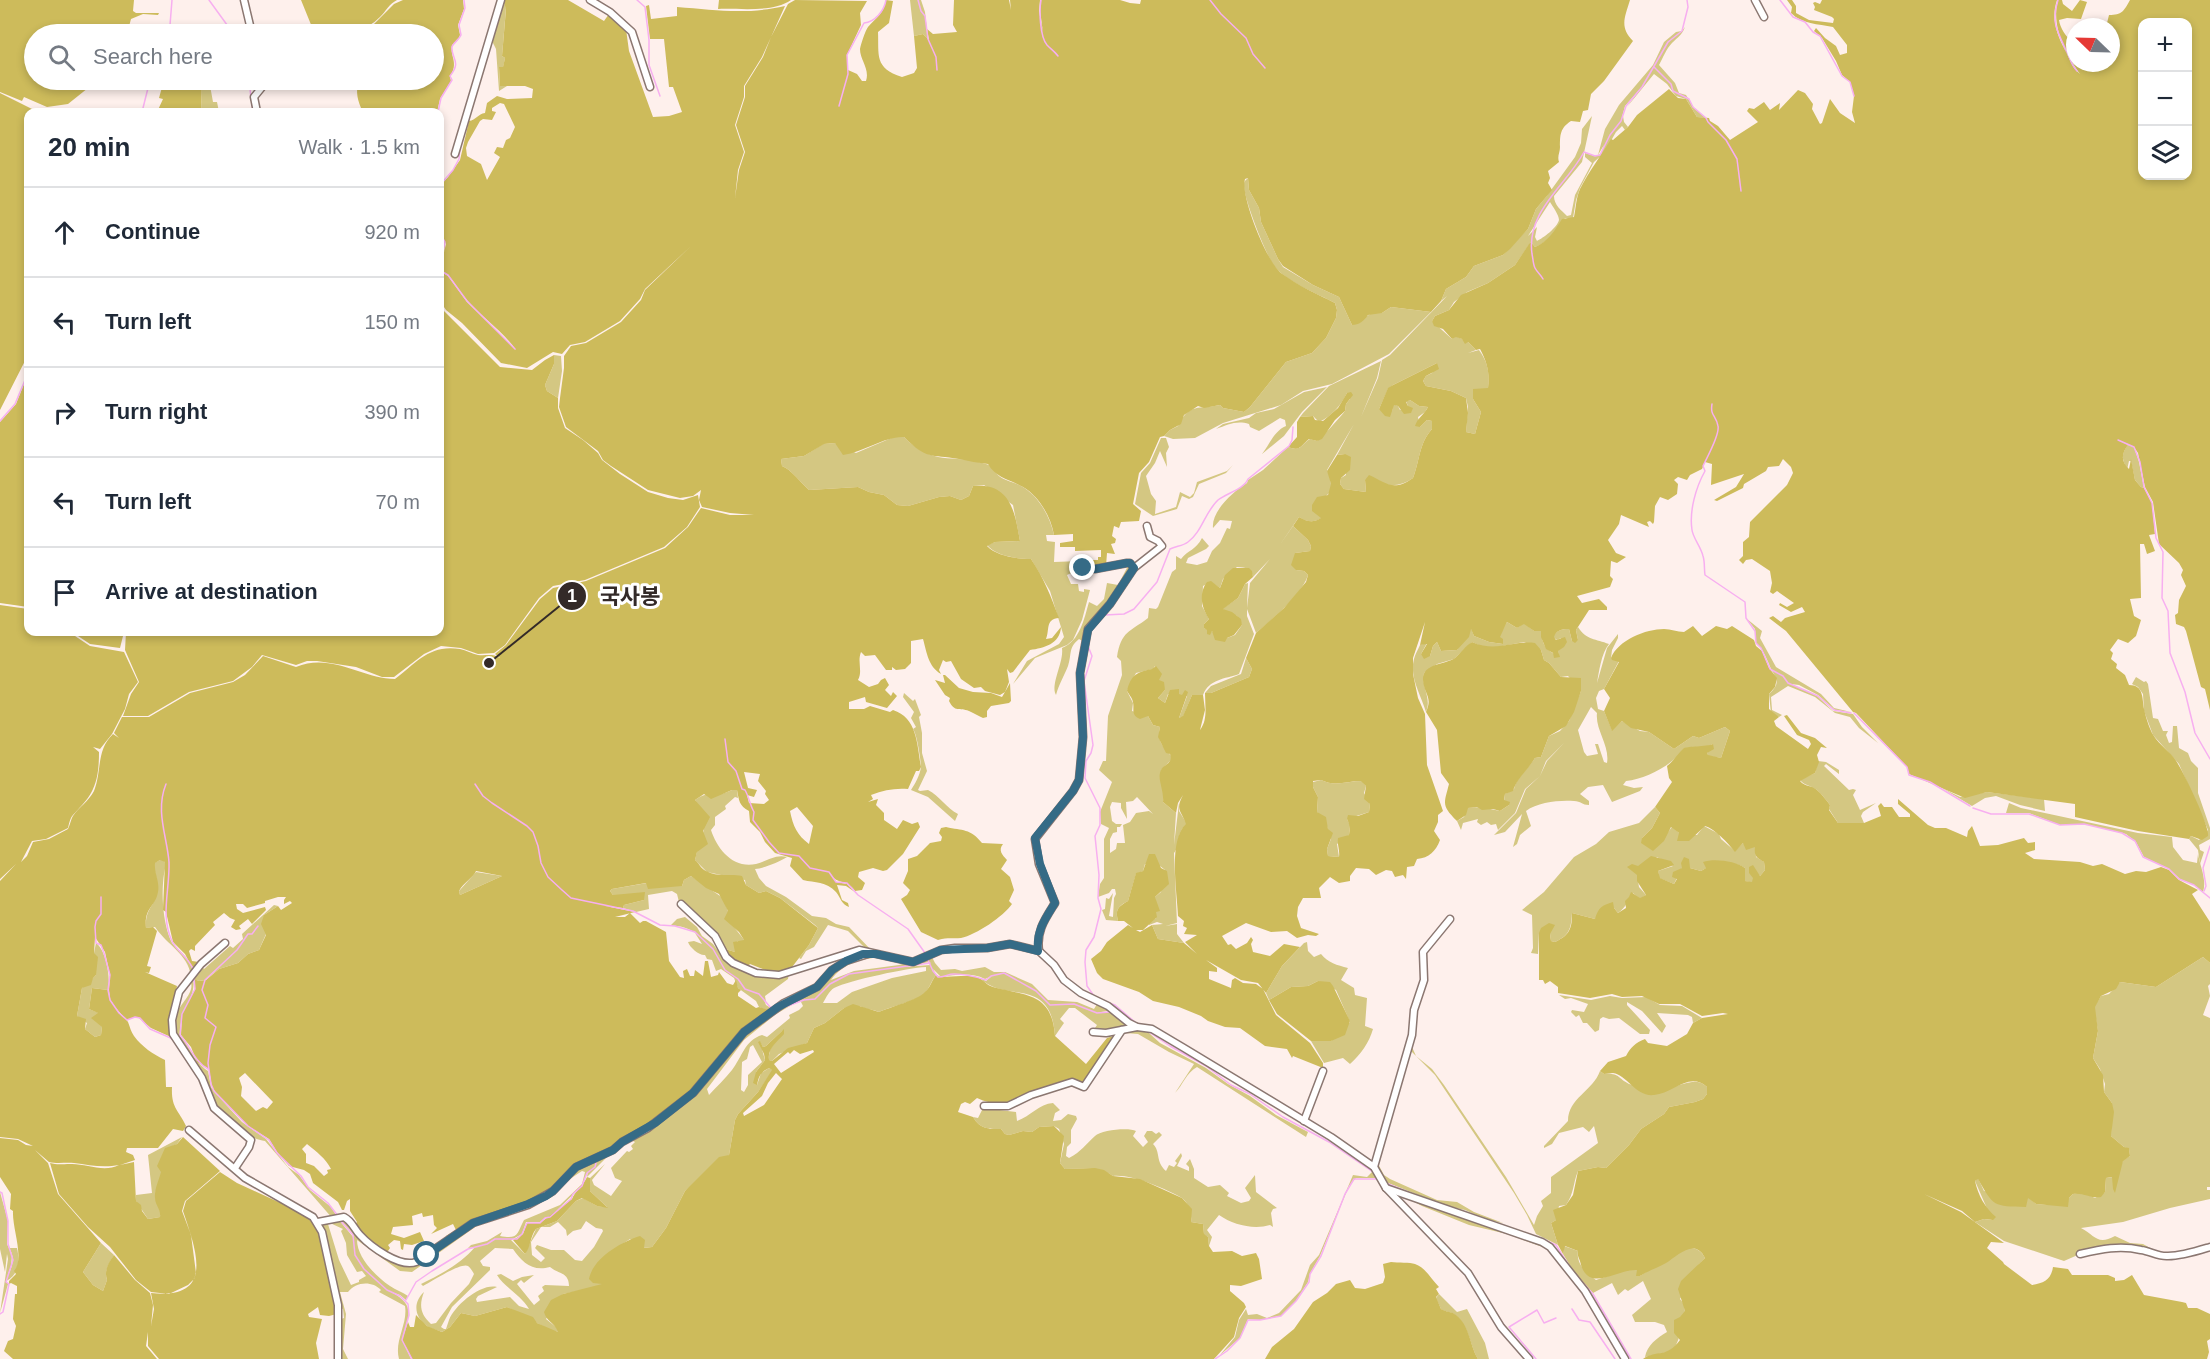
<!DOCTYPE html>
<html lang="en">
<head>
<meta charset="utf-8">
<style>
  body { margin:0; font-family:Helvetica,"Noto Sans KR",sans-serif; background:#f6f6f7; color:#1f2937 }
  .controls { position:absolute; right:18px; top:18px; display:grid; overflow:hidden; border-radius:12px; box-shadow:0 3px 9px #0003 }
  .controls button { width:54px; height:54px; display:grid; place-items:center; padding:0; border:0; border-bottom:2px solid #e0e1e3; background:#fff; color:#1f2937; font:30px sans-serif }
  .compass { position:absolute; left:2066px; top:18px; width:54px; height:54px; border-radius:50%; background:#fff; box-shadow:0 3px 9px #0003; rotate:293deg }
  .stop { position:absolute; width:18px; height:18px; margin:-14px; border:4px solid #356b86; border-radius:50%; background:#fff }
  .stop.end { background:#356b86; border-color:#fff; box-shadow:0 2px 6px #0008 }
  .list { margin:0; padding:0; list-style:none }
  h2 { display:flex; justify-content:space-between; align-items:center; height:78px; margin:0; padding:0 24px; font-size:26px }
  h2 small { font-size:20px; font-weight:400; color:#747a83 }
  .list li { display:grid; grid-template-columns:39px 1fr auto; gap:18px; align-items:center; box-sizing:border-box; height:90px; padding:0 24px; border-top:2px solid #e0e1e3 }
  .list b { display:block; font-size:22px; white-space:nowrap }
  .list em { font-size:20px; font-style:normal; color:#747a83 }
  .icon { flex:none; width:33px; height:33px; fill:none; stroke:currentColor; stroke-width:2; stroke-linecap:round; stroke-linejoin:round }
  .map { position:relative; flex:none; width:2210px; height:1359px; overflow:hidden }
  .search { position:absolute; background:#fff; box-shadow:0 3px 9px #0003; left:24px; top:24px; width:420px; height:66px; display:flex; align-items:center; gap:15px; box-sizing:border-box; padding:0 21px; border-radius:33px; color:#747a83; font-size:22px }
  .panel { position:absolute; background:#fff; box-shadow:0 3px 9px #0003; left:24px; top:108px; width:420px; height:528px; border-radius:12px }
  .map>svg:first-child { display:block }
  .green { fill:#d4c782; fill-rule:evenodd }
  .forest { fill:#cdbb5b; fill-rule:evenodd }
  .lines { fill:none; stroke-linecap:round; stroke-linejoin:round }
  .stream { stroke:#f7aff0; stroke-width:1.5 }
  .minor-casing { stroke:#8b7771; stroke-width:9 }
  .minor { stroke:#fff; stroke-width:6 }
  .route { stroke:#356b86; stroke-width:8 }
  .leader { fill:none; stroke:#332a28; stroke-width:2 }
  .callout-dot { fill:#332a28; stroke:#fff; stroke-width:2 }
  .mark-label { font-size:18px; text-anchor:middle; font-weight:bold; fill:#fff }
  .callout-label { font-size:22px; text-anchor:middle; font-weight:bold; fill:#332a28; stroke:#fff; stroke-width:6; stroke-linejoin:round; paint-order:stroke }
</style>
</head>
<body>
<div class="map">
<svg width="2210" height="1359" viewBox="0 0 2210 1359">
  <rect width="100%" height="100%" fill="#fef0ec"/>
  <g class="green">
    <path d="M910,0H921L925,12L928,39L923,34L914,36Z"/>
    <path d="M504,3L506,8L502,56L505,58L503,68L499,67L500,86H507L499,91L496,49L492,41Z"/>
    <path d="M1685,27C1682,35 1678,37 1672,43C1666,49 1663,58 1659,65L1675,83L1679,93L1686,95L1694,108L1706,118L1697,117L1686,99L1676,96L1667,84L1654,74L1627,107L1640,89L1625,106L1621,121L1623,116L1624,122L1628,127L1625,130L1622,126L1616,132L1604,153L1594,162L1580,188L1576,200L1573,218H1565C1557,229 1548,243 1535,247L1531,242L1515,265L1488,283L1467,292L1454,302L1449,310L1435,316L1432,321L1452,339L1456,336L1468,342L1476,350L1468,353L1479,350C1488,362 1490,374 1488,389H1473V399L1481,412L1475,434L1466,432L1468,407L1466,398L1451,391L1426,386L1423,381L1426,376L1432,373L1437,363L1393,385L1388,389L1379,409L1392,411L1393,404L1398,406L1400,410L1408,406L1406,401L1410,400L1419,406L1428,407L1425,412L1418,417L1420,427L1427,420L1432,421V429C1419,443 1420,460 1413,478C1402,486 1385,489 1374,478L1365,480L1366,492L1344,489L1340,484L1341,478L1346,475L1345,454L1337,455L1354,424L1327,470C1331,480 1335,492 1324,497L1317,513L1322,518C1313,523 1307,522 1299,517L1279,546L1293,526L1308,540L1311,546L1310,551L1295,553L1296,570L1304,571L1308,575C1302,595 1271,620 1256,633L1247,609V616L1254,634L1239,674C1225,679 1209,679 1203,695H1192L1183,717L1179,718L1187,696L1168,694L1165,703L1158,698L1165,690L1158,680L1160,677L1155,666L1153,669L1136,673L1127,691L1133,703L1132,711L1148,716L1153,725L1160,727C1157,744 1163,745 1172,757L1171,760L1161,770C1160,781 1165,790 1163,802L1176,813L1174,845L1179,803V811L1187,824C1175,833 1181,845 1174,853L1177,923L1165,926L1177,924V934L1184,943L1158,939L1152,925L1163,924L1157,922L1149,925V922L1156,918L1155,897L1161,892L1165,870L1160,866L1145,864L1143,871L1136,874L1128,901C1118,906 1115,910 1118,921L1106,920L1102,910L1105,909L1106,898L1109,899L1113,893L1109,916L1113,917L1114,898L1116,894L1115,889H1112L1109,893L1098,897L1100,884L1104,878V839L1109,828L1101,824L1100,812L1112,782L1099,770L1103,761H1106L1108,716L1122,675L1121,661L1117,657C1121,631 1130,632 1148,618L1149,608L1156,609L1158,607L1172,572L1176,569V556L1181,559C1188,550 1196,550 1202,538L1209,546L1206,549L1188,558L1186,563L1197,565L1207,562L1212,551L1220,543L1227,528L1230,529L1232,521L1220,520L1213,528C1211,511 1234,491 1247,483L1248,480L1263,470L1288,447C1302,452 1301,444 1310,439L1317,441C1320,440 1342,415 1345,411L1346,404L1350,399L1347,393C1341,405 1331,417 1319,422L1313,416L1300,417L1303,413L1329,386L1381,361L1377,378L1361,417L1378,378L1382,360L1390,355L1447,296L1441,301L1446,289L1466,277L1474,266L1503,255L1528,229L1536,209L1546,197L1575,157L1581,143L1582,129L1592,116L1582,162L1554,196C1554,205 1561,210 1567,216L1571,215L1575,195L1592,163L1585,157V153L1595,156L1601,154L1604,145L1598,155L1605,129L1619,105L1653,65L1664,42L1676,32L1682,31ZM1550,202C1553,207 1559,215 1559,220C1557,228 1543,238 1537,241L1535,237L1537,227L1528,236ZM1270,559L1250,583L1247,608L1248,583L1245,584L1238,598L1222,609L1237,616L1242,625L1235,635L1227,638L1204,628V624L1209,619L1202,606L1203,586L1211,582L1220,588L1223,579L1237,567C1246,568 1251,567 1253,577ZM1137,797L1153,814L1149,811L1136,813L1130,822L1123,825L1125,843H1117L1116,849L1110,853V839L1113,833L1117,832V827H1120L1122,824H1116L1112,821L1110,807L1112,802L1121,803V808L1127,819L1126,802L1133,801Z"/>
    <path d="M202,80H209L213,102H217L219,112H201Z"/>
    <path d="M1248,178L1249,190L1259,208L1261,222L1278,259L1283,267L1313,285L1339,297L1352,325L1372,313H1382L1391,307L1431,312L1389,354L1332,384L1303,391L1281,405L1223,423L1195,438L1173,439L1164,436L1170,430L1178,426C1190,402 1198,410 1220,405L1223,408L1244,412L1250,407L1286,362L1312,353L1326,338L1336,318L1337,310L1335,303C1318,294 1287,282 1275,267C1267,258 1243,197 1244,185C1244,181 1245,181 1248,178Z"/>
    <path d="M554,355L561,356L562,371L558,398L547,391L545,385L554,364Z"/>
    <path d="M1327,387L1302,412L1284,436L1262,454C1270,444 1274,431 1286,426L1285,420L1280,418L1259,431L1250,427L1249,424C1236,420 1228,425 1216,429L1223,424L1249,418L1256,413L1274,409L1304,392Z"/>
    <path d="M896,436L904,437C934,467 950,453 986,464C992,465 995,472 999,476C1005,481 1014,482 1021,486C1038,495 1050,516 1054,535H1046L1047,541L1055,542L1054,562L1081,561L1083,574H1079L1078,570L1067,575L1071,584H1078L1079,591L1084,592V589L1090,590L1082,620L1073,640L1067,645L1035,658L1013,684L1027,661L1059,644L1064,637L1050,591L1031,559C1017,559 996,556 987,545L995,542L1020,541L1013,505L984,485L973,486L969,496L961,500L950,496L939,497L908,506L897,505L884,495L869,492L858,487L809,490C799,481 793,471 782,466L781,459L804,456L823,444L835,443L856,453Z"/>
    <path d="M1161,438H1166L1169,447L1166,453L1167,467L1160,451L1155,463L1146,476L1151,494L1156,501L1155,514L1176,507L1180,492L1190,497L1194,493L1197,482L1227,471L1233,465L1226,473L1199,484L1193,497L1189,499L1182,496L1177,509L1153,516L1135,504L1141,473L1150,463Z"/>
    <path d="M2128,445L2134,447L2139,462L2144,488L2141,487L2135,480L2131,461H2129L2127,470C2123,460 2120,455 2128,445Z"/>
    <path d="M1129,564L1131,566L1129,576L1096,617L1084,642L1079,639C1068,648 1072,654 1068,666C1064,676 1059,684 1056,695C1050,684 1064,663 1062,648C1080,641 1084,619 1089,602L1097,606L1104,599L1107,583L1118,585Z"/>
    <path d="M1747,619L1762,631L1760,638L1776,667L1821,694L1834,708L1851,712L1835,710L1818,695L1799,685L1791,684L1817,696L1833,711L1853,714L1862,727L1878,743L1859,728L1850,717L1835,713L1815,697L1788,686L1771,697L1772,710L1782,715L1779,717L1771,713L1769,694C1784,681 1773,676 1769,664C1765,655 1763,649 1756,643L1755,629Z"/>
    <path d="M1507,622L1517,628L1524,623L1534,631H1541C1543,647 1545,648 1559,657L1558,651L1561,638L1557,640L1553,637C1556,630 1562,629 1569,629L1572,641L1578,640L1576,630L1578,627C1586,640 1596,639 1609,644C1601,654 1599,672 1597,683L1607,648L1618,634V638L1612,650L1611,658L1619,661L1604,689L1599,691L1596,698L1598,709L1604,711L1612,730L1622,721L1640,731L1649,732L1674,749L1693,736L1699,738L1725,727L1730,731L1721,758L1708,756L1707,753L1713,744L1706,747L1685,748C1672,765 1647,779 1626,781L1623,785L1634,788L1643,787L1640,791L1612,802L1603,785L1588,787L1580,794L1589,801V805C1582,805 1581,801 1574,801C1559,800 1538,802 1526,811L1531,826L1520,835L1517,844L1513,847L1522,814L1505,832L1494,835L1516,813L1526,789L1540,776L1547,761L1564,743L1546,761L1540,776L1525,789L1515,813L1498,830L1496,824L1491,825L1487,822L1481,825L1477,822L1478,819L1463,823L1461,830L1457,821L1464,817L1467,808C1478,806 1490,809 1500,811L1509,805L1504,801L1505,794L1514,789C1517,777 1528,769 1535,758L1541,757L1549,736L1560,731L1569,721L1581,691L1568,676L1561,677L1549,663L1544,660L1541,650L1524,642L1492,648L1483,647L1472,642L1454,659L1437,664L1424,673C1421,687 1432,698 1426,712C1421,695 1409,677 1414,659C1415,654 1418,650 1420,645L1427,643L1421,654L1430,656L1433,646L1437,642L1441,651L1457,650L1471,628L1474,636L1489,642L1503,644L1499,637ZM1591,707L1597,713C1595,730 1610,745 1607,763L1604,762L1598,744H1595L1598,754L1587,756L1584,752L1578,730Z"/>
    <path d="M1246,658L1252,669L1249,677L1211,693H1205L1211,686L1241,674Z"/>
    <path d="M2136,677L2144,682L2146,681L2148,684L2153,718L2158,719L2163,731H2168L2166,735L2169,743L2172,742L2173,726H2177L2179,748L2188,753L2191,761L2198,768V793L2210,828V839L2199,845L2200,850L2204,852L2200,864L2198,850L2189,839L2191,836L2199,840L2208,830L2179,764L2153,735L2144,711L2143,694L2138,687L2132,684Z"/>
    <path d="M904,693L913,701L915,699L921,715L919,717L922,733V753L927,771L918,790L920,791L928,790C940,796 946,808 958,814L955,821L928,797L911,790C915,784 920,775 921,767C921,761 917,734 913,729L916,727L911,718L914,712L903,697Z"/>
    <path d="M1818,761L1826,762L1839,770V774L1826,764L1824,766L1849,790L1853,789L1856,790L1853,795L1860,810L1876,803L1863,812L1861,816L1864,823H1838L1829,809L1830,805C1826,800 1822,794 1817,790C1811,785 1805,786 1800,780L1815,773Z"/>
    <path d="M1321,780C1335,787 1347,781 1362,781L1366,786L1364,793L1370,804L1369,812L1347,819L1350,825L1349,835L1337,844L1339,857L1328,856L1327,849L1331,839L1326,823L1317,812L1318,797L1313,787V782Z"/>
    <path d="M1942,788L1960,797L1987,792L2044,799L2045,811L2020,805L1996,796L1985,798L1972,806Z"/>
    <path d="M732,790H737L738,798L735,797L725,806L726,809L715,817V825L711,830C717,849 733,869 756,864C768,861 775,854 787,857C779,862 765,868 755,869L759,878L766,886L786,897L812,916L826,918L836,924L849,927L874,953L865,948L848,931L828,925L814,947L806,951L801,959L799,958L809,945L818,928L815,925L780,898L766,891L759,893L746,885L745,880L707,872L695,860C700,835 713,826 695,800C710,789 715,799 732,790Z"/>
    <path d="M2009,803L2021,808L2138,833L2172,837L2173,847L2183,860L2197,863L2198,854C2200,866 2207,880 2203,892L2194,885L2180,879L2169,869L2144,857L2136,842L2126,834L2084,824L2060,825L2029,813H2006Z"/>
    <path d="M1655,807L1660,813L1652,828L1642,838L1668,832L1672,827L1679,833L1697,835L1704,826L1719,834L1721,839L1735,851L1743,843L1755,847L1756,857L1764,862L1765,870L1760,876L1756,873L1753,883L1745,881V868C1734,860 1712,864 1701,871L1690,868H1682L1674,884L1659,878L1658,871L1673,866L1657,857L1637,875L1639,887L1646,895L1640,899L1633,893C1627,900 1627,907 1618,913L1614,908L1595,919L1572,913C1571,928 1570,935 1555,942L1551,941L1550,934L1539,933L1538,954L1531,953L1533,948L1532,915L1522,910L1544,892L1574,857L1596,844L1609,832L1639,823Z"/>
    <path d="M160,860H164L166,865C160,885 162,924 172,943C175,947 179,950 182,953C188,959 191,965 194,973L191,976C188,954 167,945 155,927L146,928C145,908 154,908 157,892C159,882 154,873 154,863Z"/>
    <path d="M476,872L502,876L460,895L459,891Z"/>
    <path d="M691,876L723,898L734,927L745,941H737L735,952L722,948L679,902L677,894L672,891L648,895L649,909L636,912L623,908L624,905L644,900L623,895H613L610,891L612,889L647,883L682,886L684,880Z"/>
    <path d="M274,905L278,906L264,915L266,934L259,950L248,954L238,963L219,969L205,980L199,981L193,979C197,997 178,1013 180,1036C192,1049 192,1060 208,1071L211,1087L218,1096L242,1122L266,1139L288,1167L299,1175L310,1190L331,1207L336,1215L333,1219L265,1141C248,1139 231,1122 220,1110C211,1102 176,1041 174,1030C170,1007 198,996 190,980L201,965L204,969L230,946L233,948L243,939L242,934Z"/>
    <path d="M685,917L697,927L702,936L713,944L728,964L745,969L789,973L788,979L765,996L766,1002L764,1000L766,1005L774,1010H766L759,1007L756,1001L738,988L734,978L721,969L716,971L712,960L707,959L705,955C700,956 690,948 688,942L694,941L702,944L695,933L700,937C692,929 681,925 670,926L677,919Z"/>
    <path d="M1307,942L1308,951L1314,957L1321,954C1328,963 1337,965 1348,968L1341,980L1354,988L1355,995L1367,998L1365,1026L1373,1029C1369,1043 1361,1054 1350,1064L1343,1058L1324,1063L1311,1041H1331L1350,1022L1336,990L1318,981L1308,986L1291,987L1269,1000L1266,993L1282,966L1304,943Z"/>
    <path d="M96,943C106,950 111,979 108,990L92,988L89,1009L99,1013L102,1027L101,1035L95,1037L85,1029L87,1023L77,1016L82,988L96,975L94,953Z"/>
    <path d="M931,955L935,963L941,970L955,969L962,971L985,967L994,972H1005L1032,984L1048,1000L1077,1002L1094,1009L1097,1004L1112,1010L1096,1013L1115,1012L1127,1024L1121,1029L1093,1031L1097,1025L1075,1008H1069L1060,1019L1064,1023L1055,1036C1051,975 1005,1004 980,978L986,981L992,976L985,979C971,972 956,975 941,977L933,969L936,975C931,981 929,990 923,995C915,1001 890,1007 879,1012C872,1009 866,1010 860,1006L844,1008L825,1023L814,1028L807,1043L779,1054L772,1061L768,1060L770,1050L783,1030L766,1046L763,1047L760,1042L765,1060L756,1072L757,1085L761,1073L769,1068L773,1070L758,1092L738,1114L735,1120L729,1155L685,1191L666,1228L652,1247L643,1248L630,1239L608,1254L604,1284L599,1287L563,1294L546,1319L556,1327L559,1332L552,1331L507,1307L475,1316L461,1313L450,1327L442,1332C438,1330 431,1329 427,1326C415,1318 412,1303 424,1292C419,1305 420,1314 431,1324L436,1323L451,1303L469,1284L474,1274C473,1272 470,1267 468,1266C461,1262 431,1282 423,1286L421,1284C440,1275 462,1263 475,1247L468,1248L471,1245L487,1241L502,1232L500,1236C519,1240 517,1233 524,1220L560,1205L582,1184L585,1172L582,1171L570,1179L552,1197L526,1209L478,1225L412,1272L400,1271L357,1240C357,1257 375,1276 390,1286C396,1290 402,1292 408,1296L406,1300L400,1295L391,1292C416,1305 409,1316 402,1340L411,1359H399C394,1341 408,1324 405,1306L379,1292L381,1290C372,1280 355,1282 348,1292H340L346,1314L343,1349L348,1359H339L341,1319L344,1318L343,1309L340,1308L320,1222L338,1219L354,1238C353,1230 343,1225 339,1218L342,1217L355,1231L402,1265L431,1254L473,1226L527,1207L551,1196L576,1170L609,1155L587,1177L588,1171L582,1186L550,1217L545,1218L540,1222H526L522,1234L511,1240L525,1254L536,1229L557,1221L576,1201L583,1198L597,1206L607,1207L590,1191V1178L605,1164L592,1180L594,1185L611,1196L622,1181L615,1178L611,1168L627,1151L629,1152L633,1149L631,1146L635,1142L631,1140L650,1128L745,1032L778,1009L787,1006L779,1007L824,983L842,966L862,957H881C861,959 843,963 831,980L854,971L899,965L926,958L929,962L904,967L930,965L927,956ZM926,967V971L892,978L852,992L837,1003H823C826,998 829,991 834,988C850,980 908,968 926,967ZM797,1002H801L803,1006L799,1010L789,1015L790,1018L767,1037L762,1035C745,1040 742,1057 732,1070C725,1079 716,1087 709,1095L707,1089L744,1040L776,1014ZM753,1045L762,1062L748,1075V1085L744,1092L741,1090L742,1062L747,1059L750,1047ZM586,1221L596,1228L602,1229L603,1231L594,1247L582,1261L575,1260L564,1250H551L537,1245L535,1248L545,1258L541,1262L532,1255L531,1242L541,1227H550L558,1222L566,1230L567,1236L573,1231L581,1229ZM330,1223L343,1229L341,1231L346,1243L347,1255L357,1272L362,1271L366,1276L359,1280V1282L351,1285L339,1260L328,1224ZM495,1248L513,1249C522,1262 532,1272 550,1267C558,1274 569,1272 569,1286L545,1285L542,1287L544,1291L538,1296L540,1300L534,1305L517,1284L521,1280L524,1283L534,1275L522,1277L513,1281L501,1274L497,1275C505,1288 521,1295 529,1309L519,1306L510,1297L477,1302L476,1299L478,1296L497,1287C481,1283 455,1305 449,1320C448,1323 447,1326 446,1329H444L441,1327L452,1307L490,1270V1267L483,1266L480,1261Z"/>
    <path d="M2203,957L2210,963V984L2208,986L2210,996L2203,1015L2210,1018V1187H2207V1190H2210V1199L2170,1208L2123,1222L2081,1228C2095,1235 2097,1246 2115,1236L2130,1243L2143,1244L2161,1254L2136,1248L2080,1254L2064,1261L2004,1241L1975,1222L1984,1219L1992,1220L1975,1181L1978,1178L1984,1191L2028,1197L2036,1204L2048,1205L2069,1198L2073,1194L2081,1192L2095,1198L2105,1192L2106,1178L2113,1177V1189L2123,1160L2130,1156L2129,1149L2124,1147L2111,1136L2112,1103L2104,1092L2105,1084L2100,1069L2093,1058L2098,1031L2094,1007L2101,996L2109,994L2120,982L2156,987Z"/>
    <path d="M1559,995L1591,1000L1610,996L1622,998L1646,997L1660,1005L1682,1006L1702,1018L1693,1023L1692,1017L1688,1015L1657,1013L1666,1026L1662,1033L1642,1011L1627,1002V1005L1650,1030L1649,1034H1640L1619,1018L1609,1019L1603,1017L1600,1019L1599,1030L1595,1032L1587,1023H1583L1579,1015L1576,1017L1571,1012L1572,1010L1584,1012L1588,1004L1571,998L1565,999Z"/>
    <path d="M1138,1030L1149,1033L1160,1043L1206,1068L1228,1084L1250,1096L1276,1115L1308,1132L1306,1137L1197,1067C1186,1073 1183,1085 1175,1093L1194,1064L1169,1052L1138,1034L1125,1033Z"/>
    <path d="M1412,1047L1416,1056L1432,1069L1444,1085L1506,1177L1534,1225L1537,1216L1543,1206L1541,1201L1551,1193V1177L1598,1143L1594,1126L1589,1132L1583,1127L1559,1133L1552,1144L1544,1148V1146L1568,1121C1568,1098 1593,1091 1600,1071L1604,1074C1620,1073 1617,1078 1629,1084C1633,1086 1665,1086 1672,1086C1685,1086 1695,1076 1707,1087V1094L1703,1099L1695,1102L1669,1107L1664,1114L1641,1129L1629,1145L1606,1168L1598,1167L1578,1171C1573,1183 1574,1194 1566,1205L1559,1206L1556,1220L1551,1223L1558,1245L1536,1234L1527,1215L1514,1193L1435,1075L1410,1050Z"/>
    <path d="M1053,1103L1060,1110L1055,1113L1053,1121L1061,1120L1068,1114L1076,1116L1077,1119L1071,1130V1143L1067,1147L1066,1156L1069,1158C1082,1151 1085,1145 1095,1136C1101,1130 1129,1127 1136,1131L1133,1136L1143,1147L1148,1142L1144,1136L1147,1131H1152L1156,1134L1159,1132L1162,1135L1153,1144C1161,1152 1155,1161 1166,1171L1169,1165L1174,1167L1177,1163L1175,1161L1181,1153L1182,1156L1177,1166L1189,1171V1167L1186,1164L1190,1159L1194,1169V1178L1208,1187L1220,1185L1229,1193L1227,1196L1241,1203L1249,1201L1251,1198L1245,1188L1255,1175L1256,1192L1277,1208L1273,1209L1271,1213L1273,1227L1270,1225C1254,1230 1233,1225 1219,1215L1207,1230L1212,1237L1209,1246L1208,1237L1204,1235L1203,1224L1191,1222C1192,1213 1189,1204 1182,1198C1166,1189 1132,1174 1113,1176C1098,1166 1082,1169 1065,1169L1060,1163L1064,1144L1059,1129L1054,1126L1039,1127L1032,1132L1023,1131L1009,1135L1005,1134L1001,1129C988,1129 980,1129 973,1117L978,1118L983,1108L1016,1112L1017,1121C1031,1116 1039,1104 1053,1103Z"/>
    <path d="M182,1137L177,1144L171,1147L155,1194C155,1203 162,1208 160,1217L148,1219L136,1201V1195L152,1193L148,1155Z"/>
    <path d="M1377,1162L1384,1175L1390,1179L1437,1200L1457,1202L1474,1212L1503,1223L1485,1219L1465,1210L1447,1206L1388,1183L1377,1168Z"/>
    <path d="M1372,1172L1377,1178H1356L1349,1186L1320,1256L1310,1274L1308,1282L1296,1301L1281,1316L1260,1320L1248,1319L1240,1338L1220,1355L1235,1337L1239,1320L1246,1309L1248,1315L1257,1314L1267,1318L1279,1313L1301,1290L1310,1265L1319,1255L1353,1175L1367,1177Z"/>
    <path d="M0,1192L8,1221L7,1244L12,1255L11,1266L7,1277C12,1268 16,1258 9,1248H17C20,1261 19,1275 6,1281L8,1284L0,1313L8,1259L7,1254L5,1272L0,1249Z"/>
    <path d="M1400,1193L1473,1221L1488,1224L1545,1245L1582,1290L1548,1249L1507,1234L1469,1225L1422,1206L1403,1196L1399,1198L1397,1196Z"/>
    <path d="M101,1243L114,1255C109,1263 104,1271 107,1280L103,1291L93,1285L83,1272Z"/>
    <path d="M1564,1246L1578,1251C1576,1264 1586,1273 1596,1280L1626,1270H1637L1640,1276C1649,1270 1677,1251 1685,1249C1694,1246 1701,1250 1705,1258L1699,1264L1680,1299L1684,1304L1685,1312C1675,1325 1686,1333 1672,1351L1645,1357C1647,1345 1657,1338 1667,1332L1664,1325L1655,1322H1635L1632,1315L1651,1299L1643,1281L1628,1291L1625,1289L1618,1295L1612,1283L1593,1293L1574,1272L1563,1254Z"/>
    <path d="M1439,1294L1457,1312L1467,1309L1485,1343L1489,1359H1478C1469,1344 1470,1326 1454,1314C1451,1312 1445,1312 1441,1309L1436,1298Z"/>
  </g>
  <g class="forest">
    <path d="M0,0H134L133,11L136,13H159L158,15L143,14L131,19L127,34H34V80H98L68,104L47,107L24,97L22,101L0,92Z"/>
    <path d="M301,0H397C389,4 386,11 380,17C362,35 341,35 317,34L314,32Z"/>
    <path d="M403,0H463L464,9L458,25L460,35L458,40L452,45C450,58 459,62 450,77L451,81L440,99L437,112H363C357,100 356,93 358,80H434V34H370L369,29L394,4Z"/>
    <path d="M503,0H568L604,21L609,14L626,29L629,51L653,117L669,116L682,112L673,87H669L664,39H650L646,6L649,5L651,19L677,16V7C716,10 745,15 785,6L762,57L744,86V97L735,125L744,152L738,170L735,198L739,170L745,152L736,125L745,97V86L763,57L771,37L788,4L795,0L867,1L860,13L861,25L847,55L848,70L857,74L862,81H866C870,69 860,60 860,49C861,44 865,31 868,27C876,18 884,13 886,0L893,1L889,23L878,32C879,55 874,68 902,77L914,73L917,68L914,36L923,34L929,40L927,29L933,34L957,32L953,25L954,0H1009L1011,10L1010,0H1040L1039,11L1043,33L1040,10L1041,0H1120L1130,3L1140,4L1141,0H1630C1625,17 1619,27 1633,41L1604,81L1591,94L1588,110L1583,111L1580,122L1571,121C1560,128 1560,135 1560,147C1560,153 1557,156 1559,162L1548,171L1550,178L1548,183L1552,190L1536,209L1528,229L1510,249L1503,255L1474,266L1466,277L1446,289L1441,301L1431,312L1391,307L1382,313L1368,315C1364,321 1359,325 1352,325L1339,297L1313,285L1283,266L1278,259L1261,222L1259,208L1249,190L1248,178L1245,179C1240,196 1267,262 1281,273C1297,285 1317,294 1335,303L1337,310L1336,318L1326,338L1312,353L1286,362L1250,407L1244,412L1223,408L1220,405L1204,408L1198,406L1184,415L1181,424L1170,430L1164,436L1160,437L1149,462L1139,473L1133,504L1141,511L1139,521L1121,522L1119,528L1114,526L1112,536L1116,539L1115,543L1111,544L1115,554L1107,553L1106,566L1084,568V560H1098V557H1101V550L1075,551V547H1060V543L1073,541V534L1054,535C1051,517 1039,496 1023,487C1009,479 996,478 988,464C978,463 969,461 959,459C930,454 927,460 904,437C885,436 864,452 843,455L835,443L824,444L804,456L781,459L782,466C793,471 799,481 809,490L858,487L869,492L884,495L897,505L908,506L939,497L950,496L961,500L969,496L973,486C1011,482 1015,513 1020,541L995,542L987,546C996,556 1018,559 1031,559C1044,578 1051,597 1059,618C1045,619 1050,630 1046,639L1052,638L1061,627C1060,644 1044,648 1030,650L1013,672L1010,673L1007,669L1009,682L1005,692L1010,683L1011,701L1009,703L991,706L987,711V717L983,718C978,716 974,713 969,711C959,707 955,713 949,701L950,698L945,695L935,680L945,683L943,675H945L959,688L973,692L991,693L1002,697L1005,692L1000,695L985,691L981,687L974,688L961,679L951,661L946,662L943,660L939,670L941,674C928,666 927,653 923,639L911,641V663L905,669L896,670L892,667V670H886L875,655L865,656L861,652C857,662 863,671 858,680L869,687L878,684L881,680L885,678L889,685L885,690L891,696L893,692L897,696L887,708L866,702L865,697L849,702V709H864L870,706L890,712L893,710C918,718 917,746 921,767L919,771H916L908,789C895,788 884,790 871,795L873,799L868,802L878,799L876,805L884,813V820L897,829L903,820L912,824L918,822L920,827L903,854L887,870L883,871L873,868L859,872L858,877L865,883L862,890L855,891C848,880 839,884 833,877L836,882L847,884L855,892L846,886L837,885L842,900L848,903L849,907C841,904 841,898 836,892C826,881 815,883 803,880L790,866L792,858L775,853L765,842L760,832L750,822L749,811C739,806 739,800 737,790H732L711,799L704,794L695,800L710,817L703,831L708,844L697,852L695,860C699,863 701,869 706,871C718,878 730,873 742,876L746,885L759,893L766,891L780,898L818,928L809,945L789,971L778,975L750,964L746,968L736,964L722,948L735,952L733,942L744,940L739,932L724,919L728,911L719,894L706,888L691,876L684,880L682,886L648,889L646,883L612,889L610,891L613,895L645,892L644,900L624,905L623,908L605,906L635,912L615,917H625L630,913L640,923L643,921H646L666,932L669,961L680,977L684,978L683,971L687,969L690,976H694L695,970L703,976L705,961H708L711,977L718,975L719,972L727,983L733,985L736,980L738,988L741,990L738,993V996L756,1008L759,1007L772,1011L759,1019L692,1093L613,1150L583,1163L553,1191L538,1199L478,1219L448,1240L446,1236L456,1230L453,1224L431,1234L437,1228L434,1225L433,1215L423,1217L422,1213L412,1216L413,1225L393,1227L391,1234L404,1238L420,1232L424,1241L412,1245L404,1244L403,1250L401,1249L400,1241L394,1240L388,1245L390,1248L388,1251L384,1252L363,1237L354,1226L357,1222L350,1211V1199L347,1201L344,1210H342L338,1202L313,1183L310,1174L304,1170L289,1166L277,1152L269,1139L248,1126L218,1096L212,1087L209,1069L197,1062L191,1047L181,1035L182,1014L195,989L194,979L199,981L206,980L219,969L238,963L248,954L259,950L266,935L261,924L264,915L278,906L281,910L292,903L290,901L284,904V900L286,897H278L265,901V903L247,908L243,904H236L237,909L243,913L265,907L266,910L252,924L248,919L239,926L241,929L236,930L231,927L235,920L230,918L224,913L213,922L215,925L195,946V951L191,949L189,951L192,961L199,962L195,973L185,954L173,942L166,912L163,910L165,862L160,860L155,863C154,873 160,882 158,892C155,908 144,907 146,928L153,927L157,931L147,966L151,967L149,973L145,972L177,986L171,1015L173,1038L151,1028L139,1018L135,1017L127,1020L119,1013L110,999L109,990L110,975L105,952L95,937L94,953L98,957L96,975L93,978L91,985L82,988L77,1016L86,1019L85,1029L95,1037L101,1035L102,1027L91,1018L98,1013L89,1009L92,988L108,990C110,1006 120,1011 128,1022C130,1027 131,1032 134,1036C142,1047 153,1054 165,1060L166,1087H172C171,1108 178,1109 186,1126L183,1131L173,1129L158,1148H127L126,1152L133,1155L135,1160L120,1165L134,1162L136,1201L141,1205L142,1211L148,1219L160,1217C161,1209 155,1205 155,1198C154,1190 159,1180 161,1172L157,1166L165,1148L177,1144L183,1137L220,1171L185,1201L182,1211L191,1235L196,1273L194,1279L188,1285L169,1294L151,1292L136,1280L110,1247L88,1227L59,1194L50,1163C57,1165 62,1164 70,1164C85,1163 103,1173 119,1165C103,1168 89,1165 74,1163C66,1162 58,1164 49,1162L35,1150L48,1163L58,1194L101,1243L83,1272L93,1285L103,1291L107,1280C104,1271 108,1263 114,1255L135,1280L150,1293L153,1305L151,1326L154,1309L151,1293C216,1300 196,1250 183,1211L186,1201L220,1172L237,1183L311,1217L319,1228L337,1314L329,1316L320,1315L318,1307L308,1314L309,1317L322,1319L316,1343L319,1359H159L148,1346V1332L146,1346L157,1359H13L4,1351L8,1341L13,1339L16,1326L13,1319L15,1294H17V1286L11,1283L9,1284V1281L16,1274L14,1271C25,1258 12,1229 13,1211L10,1209L11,1194L0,1177V1138L18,1140L26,1145L33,1146L18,1139L0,1137V881L16,864L0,879V605L28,609V632H69L90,646L124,652L138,682L129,694L125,709L112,734L100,749L93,747L99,752C99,766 98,781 91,793C86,802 79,808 73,815C70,818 69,824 68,828L46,839L32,841L21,862L27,856L33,842L49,839L68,829C70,825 71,819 73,816C79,807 89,801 94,791C102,771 96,750 113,734L119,738L114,733L122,717H149L190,693L233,682L245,675L263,656L296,667C331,652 363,679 395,679C417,662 430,644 460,649C466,650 472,654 478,655C487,656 492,653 500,658L495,654L506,645L540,599L553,588L586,581L665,548L688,527L701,508L730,515H754L730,513L702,507L699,500L701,490L693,496L680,498L648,490L611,466L603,460L598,451L566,427L559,407L560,398L564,368V356L571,346L586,343L621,322L641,300L645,290L691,246L645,289L640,299L620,321L585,342L570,345L562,354L553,352L527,368L501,363L462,323L446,310L440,301V266V271L448,276L467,302L516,350C502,330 481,317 466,299C457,289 453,277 441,270L440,235L445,243L444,252L446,244L440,232V186L448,177L460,160L469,121C476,120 478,114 485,113L487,103L497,96L507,99L532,98L533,89L525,86H500L499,67H503L505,58L502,56L506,9ZM500,103L504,104L515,127L510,138L506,140L503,148L497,147L494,153L500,157L487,180L481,164L467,156L466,148L468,142L480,121L483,119L492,120L496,112L492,111V108ZM744,772L760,774L758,781L766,791L765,794L769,800L764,804L749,803L747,795L754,797L757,790L748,788ZM797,807L813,826L809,844C797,835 793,826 790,811ZM476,871L502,876L460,895L459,891C463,883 474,877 476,871ZM245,1073L273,1102L267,1109L263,1107L256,1111L241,1096L242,1087L239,1078ZM307,1144C317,1152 325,1158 331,1169L327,1170L328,1173L324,1176L314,1166L306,1163V1154L302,1149Z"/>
    <path d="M719,0H791C772,13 740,8 718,9Z"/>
    <path d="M1787,0H1792L1796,6V13L1809,20L1833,23L1834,19L1832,17L1814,10L1815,7L1813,3L1815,2L1820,4L1822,0H2057C2051,18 2056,33 2065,50C2070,59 2071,67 2080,74C2065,53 2051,26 2058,0H2062L2063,4L2072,11L2080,0L2087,2L2081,19L2067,18L2059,20C2060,28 2066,37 2072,41L2071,56L2080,68V63H2111V27H2100L2102,24L2107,23L2109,15C2122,15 2124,11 2130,0H2210V710L2205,689L2201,687L2186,631L2184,627L2176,624L2175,615L2178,613L2179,600L2186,586L2181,575L2183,570L2179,563L2159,544L2153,502L2145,487L2138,453L2134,447L2121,441L2128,445C2121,454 2121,462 2129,469L2131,459L2135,480L2141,487L2144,488L2152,503L2155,534L2149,535L2155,551L2147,554L2144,544H2140L2141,598L2130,599L2134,616L2141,620L2136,636L2128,643L2118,639L2110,650L2113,653L2111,659L2117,664L2116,668L2125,675L2129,685C2144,685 2142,698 2144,709C2146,718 2150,732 2156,739C2163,748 2173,754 2178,764C2185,775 2210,827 2208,836L2202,840L2191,836L2189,839L2138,831L2075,817V804L1987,792L1965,798L1909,774L1907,767L1856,713L1853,712L1786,631L1769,618L1773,616L1781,622L1785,618L1805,612L1802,607L1791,612L1779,605L1780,603L1787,607L1794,603L1777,591L1773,594L1770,592L1772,583L1770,571L1752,559L1746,560L1743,564L1739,560L1743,556V542L1749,537L1750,522L1787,485L1793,473L1791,467L1783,459L1779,466L1768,467L1766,471L1744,484L1743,488L1717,501L1714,500L1736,487L1744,474L1711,485L1712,464L1705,462L1702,469L1690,475L1687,480L1678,477L1674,480L1678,484L1677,494L1668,500L1660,497L1655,506L1654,522L1653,524L1650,521L1647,522L1649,527L1621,515L1619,524L1608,540L1616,553L1626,557L1617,563L1611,561L1610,576L1613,579L1610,587L1577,596L1582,603L1599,599L1607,607V610H1589L1576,630L1578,640L1575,643L1572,641L1569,629C1562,629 1556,630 1554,637L1556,640L1565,637L1567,642L1564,647L1558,651L1560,657L1554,658L1553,653L1546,649L1541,637V631H1534L1524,624L1517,628L1507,622L1500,637L1503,639V644L1489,642L1474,636L1471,629L1469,637L1457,650L1441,651L1437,642L1433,646L1430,656L1424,659L1421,654L1427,644L1420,645L1425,622L1413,658V674L1418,698L1425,714L1427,765L1443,811L1438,815V822L1434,831L1440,840C1436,851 1429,858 1417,859L1414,866L1407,867L1406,879L1403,875L1395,877L1392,871L1386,870L1376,875L1369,869L1356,868L1350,876V881L1339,883L1330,877L1319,888L1321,898H1303L1298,907L1297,916L1301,928L1319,934L1316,936L1308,935L1297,938L1287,931L1271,932L1246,923L1222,936L1228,945L1231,944L1236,949L1247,943L1251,937L1253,940L1251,944L1253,952L1270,956L1284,944L1300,947L1282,966L1266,993L1258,983L1241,980L1206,960L1217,968V972L1209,971V979L1231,988L1232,980L1235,978L1243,983L1256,984L1263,989L1276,1015L1310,1043L1323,1063V1068L1293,1056L1292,1058L1287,1049L1265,1046L1240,1028L1225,1027L1208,1021L1201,1016L1179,1007L1153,1001L1139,992L1103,979L1097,973L1091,959L1101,951L1107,942L1128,925L1133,928L1124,921H1118C1115,909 1118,907 1128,901L1136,873L1143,871L1149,854H1155L1161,868L1167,871L1169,884L1155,897L1160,911L1156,912L1157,917L1143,930H1136L1140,932L1152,925L1158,939L1184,943L1197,954L1185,942L1197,935L1184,934L1187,928L1183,926L1184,921L1178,916C1177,892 1168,840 1186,824C1181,810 1175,810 1183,795L1178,803L1176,813L1163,802C1164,791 1158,780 1160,773C1161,764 1174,765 1170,754L1166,753L1158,737L1160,727L1153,725L1148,716L1140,719C1129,714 1136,708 1132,699C1131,697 1129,694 1127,691C1131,674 1138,672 1152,669L1156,666L1162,674L1159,680L1164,682L1165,690L1158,698L1165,703L1170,690L1179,689V694L1182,695L1185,690L1188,692L1179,718L1183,716L1192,695H1203L1205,710L1200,730C1208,720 1205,706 1205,693H1211L1249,677L1252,669L1246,658L1256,633L1284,608L1306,582L1308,575L1304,571L1296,570L1291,565L1295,553L1310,551L1311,546L1308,540L1293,526L1299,517C1308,522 1313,523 1321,518L1312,511V505L1317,497L1328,495L1331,484L1327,471L1337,455L1345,454L1351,457L1350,470L1341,478L1340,484L1344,489L1366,492L1365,480L1369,475C1387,483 1393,492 1413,478C1420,460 1419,443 1432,429V421L1427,420L1420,427L1415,426C1418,417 1424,415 1428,407L1419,406L1410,400L1406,402L1408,406L1413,408L1411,413L1404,414L1398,406L1394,405L1390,417L1385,416L1379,409L1388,388L1393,385L1437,363L1439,369L1426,376L1423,381L1426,386L1451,391L1466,398L1468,413L1466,432L1475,434L1481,412L1473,399V389L1488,388C1490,373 1487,362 1480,349L1476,350L1468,342L1465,344L1462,339L1456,337L1452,339L1443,329L1434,326L1432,321L1435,316L1449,310L1461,295L1488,283L1515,265L1529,244L1531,242L1535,247C1548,242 1555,230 1562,219L1574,217C1576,208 1576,198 1580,189C1589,171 1601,156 1611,139L1613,140L1628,127L1637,115L1669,89L1678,98L1686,99L1697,117L1709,118L1710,121L1718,126L1730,140L1758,122L1747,111L1749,108L1754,109L1764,102L1770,110L1780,103L1779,110L1798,90L1805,93L1813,104L1812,109L1820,124L1822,123L1830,99L1840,113L1855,123L1852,112L1854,96L1850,82L1842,75L1836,61L1822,38L1814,31L1816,28L1825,38L1836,46L1840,55L1847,53V45L1833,27C1818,24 1802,24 1791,13L1792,7ZM2142,22H2188V176H2142ZM1321,780C1335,787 1347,781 1361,781L1366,786L1364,799L1370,804L1369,812L1358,816L1348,815L1347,819C1350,825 1350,828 1349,835L1338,838C1337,845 1340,850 1339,857L1328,856L1327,849L1333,833L1328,829L1326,817L1317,812L1318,797L1313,787V781Z"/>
    <path d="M164,80H202L201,112H157L163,99L159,98Z"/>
    <path d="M0,93L32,109L31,112H28L26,130L28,131V355L0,410Z"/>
    <path d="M440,307L500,367L532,370L545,360L554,355V364L545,385L547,391L558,398V408L565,428L583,440L598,453L602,460L620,474L648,492L668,498L683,500L698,495L700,507L687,527L664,547L585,580L553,586L539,598L505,645L494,653L478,654L461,648L441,646L424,654L394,677H382L356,667L317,661H307L296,665L262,655L252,667L233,681L189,692L148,716H123L131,694L139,682L125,650L126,632H440Z"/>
    <path d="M28,374V607L0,603V422L16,404Z"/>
    <path d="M1351,392L1353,395L1346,404L1345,411L1335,420L1322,439L1317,441L1309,439C1301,445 1301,452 1288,447L1297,437V422L1300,417L1313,416L1315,420L1323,421L1338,408L1347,393Z"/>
    <path d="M1233,568H1249L1252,571L1253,577L1245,584L1238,598L1223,609L1232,612L1241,619L1242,625L1234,635L1227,638L1225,642L1215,640L1212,631L1210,635L1207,634V630L1204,628V624L1209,619C1202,608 1198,594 1207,582L1211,581L1220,588L1225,575Z"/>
    <path d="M1693,626L1702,636L1716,626L1727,629L1732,626L1754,640L1756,646L1762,651L1769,668L1777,678L1775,687L1769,694V709L1779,717L1774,721L1776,726L1808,749L1811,744L1809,740L1797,735L1784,716L1787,715L1801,733L1815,738L1827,748L1821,747L1817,755L1819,762L1815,773L1800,781C1805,787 1812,785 1817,790C1822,794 1826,800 1830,805L1829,810L1838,823H1864L1881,816L1878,806L1881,803L1884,807H1892L1899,817H1910V814L1898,804V799L1928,825L1935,828H1946L1967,837L1968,831L1972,826L1980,846L1998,845L2024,838L2028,843L2035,842V850L2025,853L2034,859L2080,862L2093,866L2102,864L2125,874L2136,871L2146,872L2161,867L2169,870L2179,880L2198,890L2192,894L2210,922V963L2203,957L2156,987L2120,982L2116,989L2101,996L2095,1007L2098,1031L2093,1058L2103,1075L2104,1092L2112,1103L2114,1112L2111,1136L2124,1147L2129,1148L2130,1156L2123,1161L2115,1193L2113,1189L2112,1177L2106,1178L2105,1192L2101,1197C2091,1199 2083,1192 2073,1194L2069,1198L2068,1207L2036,1204L2028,1198L2026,1207C1993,1206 1994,1207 1978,1179L1975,1181C1978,1195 1985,1208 1996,1217L1993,1220L1984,1219L1975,1222L1962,1211L1924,1194L1961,1212L2004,1243L1991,1242L1987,1248L2003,1262L2004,1264L2032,1285C2044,1283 2051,1280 2053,1267L2068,1269L2072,1275H2108L2115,1278V1281L2124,1280L2132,1275L2144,1295L2182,1302L2186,1303L2188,1308H2197L2210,1314V1339L2207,1341L2209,1352L2207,1359H1643C1657,1349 1666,1359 1680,1340L1674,1333V1320L1680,1317L1685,1311L1678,1289L1681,1281L1705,1258C1695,1237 1677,1256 1666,1263C1657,1268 1648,1271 1640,1276H1636L1637,1270C1617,1269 1590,1293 1581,1265C1580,1259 1577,1257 1578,1251L1565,1246L1563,1254L1558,1245L1551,1223L1556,1220L1553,1210L1566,1205L1573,1195L1578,1171L1598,1167L1606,1168L1629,1145L1641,1129L1664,1114L1669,1107L1695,1102L1703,1099L1707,1094V1087C1689,1071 1673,1094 1654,1095C1636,1097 1627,1075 1613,1073C1610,1073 1607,1074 1604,1074L1600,1071L1608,1062L1626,1056C1631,1047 1635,1043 1645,1039L1648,1043L1667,1046L1687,1034L1693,1023L1702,1018L1728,1014L1723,1013L1702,1016L1680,1004H1659L1642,996L1622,997L1612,994L1590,998L1558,993V987L1550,981L1545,984L1543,980H1539V933L1541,928L1549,923L1555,925L1550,934L1551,941L1555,942C1570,935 1572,928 1572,913L1595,919C1598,908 1602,905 1613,902L1614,908L1618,913L1626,908L1625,901L1629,897L1631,892L1640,898L1646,895L1637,881V875L1627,867L1632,864L1638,866L1651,856L1671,861L1674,865L1658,871L1660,878L1674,884L1677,879L1672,877L1673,872L1682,868L1681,863L1684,857L1689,859L1690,868L1701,871L1706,868L1703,862C1714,858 1736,861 1745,868V881L1752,882L1753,878L1749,873V867L1753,865L1760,876L1765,870L1764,862C1756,857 1754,856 1755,847L1746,850L1743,843L1735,852C1728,843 1715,829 1705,826L1689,841H1677L1679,833L1671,827L1664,841L1653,851L1641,843L1642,838L1652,828L1660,813L1655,807L1672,782L1669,778L1667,766C1674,761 1678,753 1684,748C1688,746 1706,747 1713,744L1714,749L1707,753L1708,755L1721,758L1730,731L1725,727L1699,738L1693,736L1674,749L1649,732L1631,728L1622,721L1612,731L1604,711L1610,698L1604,689L1619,662L1612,660L1611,658C1618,640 1646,629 1664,629C1671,629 1677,632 1684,632Z"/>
    <path d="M72,632H124L120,648L90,644Z"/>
    <path d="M1472,642C1497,653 1512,640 1535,643L1541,650L1544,660L1549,663L1561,677L1581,678V691L1574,712L1566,726L1549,736L1541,757L1535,758C1528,770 1517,778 1513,791L1505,794L1504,800L1510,802L1509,805L1500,811L1493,809L1482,810L1477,807L1468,808L1466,815L1457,821C1441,805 1444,804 1449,784L1441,773L1437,730L1426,712C1433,697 1424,694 1423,680C1422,663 1445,665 1455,658C1461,653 1465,646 1472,642Z"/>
    <path d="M946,827C963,831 970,828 982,843L1003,844C998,850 1002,855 1007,860L1001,869L1010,877L1014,890L1009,901L1012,904C1004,916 976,935 961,938C952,939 949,937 938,940L921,932L901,899L907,895L910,890L903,883L908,871V859L917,856L930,843L941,841L942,837L939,833L941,828Z"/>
    <path d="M936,975C943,979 965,974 977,977C983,979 986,985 993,987C1027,996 1052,993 1055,1036L1086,1064L1107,1038L1119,1034L1083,1085L1077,1081C1047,1092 1008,1114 977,1098L970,1104L965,1102L961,1104L958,1112L973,1117C980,1129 988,1129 1001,1129L1005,1134L1009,1135L1023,1131L1032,1132L1039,1127L1054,1126L1064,1136L1060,1163L1065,1169L1095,1168L1104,1170L1113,1176L1140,1179L1182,1198L1192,1209L1191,1222L1203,1224L1204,1234L1208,1237L1209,1246L1213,1252L1232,1251L1242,1256L1256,1253L1259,1259L1262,1279L1241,1286L1230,1285V1291L1244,1303L1246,1307L1239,1318L1234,1337L1214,1359H412L402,1340L408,1322L410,1327H414L416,1315L427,1326L442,1332L450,1327L461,1313L475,1316L507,1307L533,1317L537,1323L558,1332C555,1323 546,1321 544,1312L551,1300L563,1294L602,1284L593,1283L589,1279C593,1258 621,1242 640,1236L645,1240L644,1248L652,1247L666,1228L685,1191L719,1157L729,1155L735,1120L738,1114L758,1092L772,1070L769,1068C761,1072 759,1075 757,1085L753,1083L756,1072L765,1060L764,1054L758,1042L760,1041L763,1047L766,1046L784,1029V1034C777,1042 767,1049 769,1060L772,1061L788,1048L807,1043L814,1028L825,1023L844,1008L853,1004L879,1012C890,1007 918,1000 925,992C930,988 932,980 936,975ZM794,1050L800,1054L813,1050L814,1052L781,1073L774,1064L788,1052L790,1054ZM776,1073L782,1079L764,1105L744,1116L743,1113L762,1096L768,1083Z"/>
    <path d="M1318,981L1330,982L1333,986L1350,1021L1345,1035L1331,1041H1311L1277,1014L1269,1000L1291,987L1308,986Z"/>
    <path d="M587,1177L590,1178V1191L608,1208L597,1206L582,1198L576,1201L557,1221L536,1229C530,1236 531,1247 525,1254L513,1240L523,1234L527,1223H540L572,1199C575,1191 583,1186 587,1177Z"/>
    <path d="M1391,1262C1398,1263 1410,1262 1415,1264C1426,1268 1431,1279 1439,1287L1436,1289L1439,1294L1436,1297L1441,1309C1444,1311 1450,1312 1453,1313C1470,1323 1469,1344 1478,1359H1265L1272,1347L1294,1329L1313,1302L1327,1293L1336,1284L1350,1280L1355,1288L1365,1289L1383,1283L1385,1277L1383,1264Z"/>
  </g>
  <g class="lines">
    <g class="stream">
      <path d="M209,0L230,29L231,34"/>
      <path d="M637,0L645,7L649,40V65L660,96"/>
      <path d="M918,0L921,11L925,16L928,39L936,57L937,70"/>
      <path d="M1041,0C1039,11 1040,37 1047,45C1051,49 1055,52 1058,56"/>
      <path d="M1210,0L1221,14L1246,38L1253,54L1265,68"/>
      <path d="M1780,0L1793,17L1805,22L1813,32L1820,36L1842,76L1850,82L1854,96"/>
      <path d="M2058,0C2051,21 2057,31 2066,50C2070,57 2071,65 2077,71"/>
      <path d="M159,34L170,25L172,0"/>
      <path d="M1654,67L1671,84L1673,91L1689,99L1693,107L1706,118L1708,122L1726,140L1737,159L1741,191"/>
      <path d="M246,80L250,88L251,100"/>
      <path d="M252,103L253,112"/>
      <path d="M839,106L848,74L847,55L864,23C875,22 884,11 886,0"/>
      <path d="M142,112L150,80"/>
      <path d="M438,112L441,98L452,80L450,76C462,61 451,59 452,47C453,43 459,40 461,35L459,25L465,8L464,0"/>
      <path d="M440,185L453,170L459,159L460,147L476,93"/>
      <path d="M440,233L445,242L440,265L441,271L448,275L467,301L515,349"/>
      <path d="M1543,279C1541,275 1537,272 1535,268C1533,264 1533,258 1532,254C1526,211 1566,186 1584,152L1595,156L1600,155L1610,135L1621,121L1626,106L1642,87L1668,42L1682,31L1688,7L1687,0"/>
      <path d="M1712,404C1710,416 1716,415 1718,426C1720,435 1707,457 1703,466L1705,471C1696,487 1689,511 1692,530C1693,538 1701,547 1703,556C1705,562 1704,569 1705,575L1745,602L1746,618L1755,631L1756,643L1761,648L1770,669L1783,676L1788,683L1818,696L1834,710L1851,713"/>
      <path d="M0,421L15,404L28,373"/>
      <path d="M2118,440L2134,447L2140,462L2144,487L2152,503L2156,538L2163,552L2162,598L2168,611L2170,653L2185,692L2195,733L2210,759"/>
      <path d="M1105,615L1124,614L1134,609L1157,582L1170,549C1176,546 1183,546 1188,542C1202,532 1205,512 1218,500C1227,493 1244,489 1248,479L1289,446L1292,440L1293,427"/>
      <path d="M1088,646L1092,656L1084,681L1093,745L1091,753L1086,761L1085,778L1100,808V825L1095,836L1099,875L1098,898L1101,909L1094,937L1086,950L1085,962L1087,986L1094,996"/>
      <path d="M1854,713L1907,767L1909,775L1930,782L1970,806"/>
      <path d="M725,739L728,762L736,771L742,789L745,790C749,797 750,805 754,812L753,820L769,842L779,853L799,856L810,868L829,872L836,882L847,883L858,895L908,929L925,953"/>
      <path d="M166,784C155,811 167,836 169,862C170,889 160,916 172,941C177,952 189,957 194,971"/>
      <path d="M475,784L483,796L492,803L527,826L533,832L538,846L541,863L548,877L562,890L571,898L633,911L660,925L675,926L695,932L713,949L725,970L738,979L745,989L759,994L771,1008"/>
      <path d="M1973,808L1991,814H2029L2060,825L2084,824L2122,833L2135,841L2143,857L2169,869L2179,879L2194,885L2210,898"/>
      <path d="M2204,891L2206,886L2203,868L2210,846"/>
      <path d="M101,897V914L96,921L95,927L96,943L101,945L104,953L110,975L108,990L110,1000L119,1013L127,1020L135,1017L140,1018L150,1029L173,1039"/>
      <path d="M258,926L252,934H248L237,950L205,980L202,990L208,1005L205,1018L216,1027L210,1045L208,1063L211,1084L214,1091L248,1126L269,1140L277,1153L301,1176L308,1187L328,1203L338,1216"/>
      <path d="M927,958L933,971L938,977C945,977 948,974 954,974C965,974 977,977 986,980L991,976L1004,973L1036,991L1050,1005L1074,1004L1097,1013L1110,1012"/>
      <path d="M194,978L195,989L182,1014L180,1035C191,1047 194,1061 208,1069"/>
      <path d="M1106,1002L1115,1005L1136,1023"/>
      <path d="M782,1008L804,1000L815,999L830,984L849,974L930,963"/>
      <path d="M1149,1032L1170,1046L1206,1066L1231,1085L1250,1094L1283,1117L1329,1142L1373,1172"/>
      <path d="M1386,1183L1417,1196"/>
      <path d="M0,1192L2,1193L8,1221V1244L13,1260L6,1282L9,1284L3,1312L0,1314"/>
      <path d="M1453,1208L1474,1215"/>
      <path d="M340,1220L353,1235L355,1255L364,1269L387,1290L400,1296L408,1304L409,1315L402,1340L412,1359"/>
      <path d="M1490,1221L1519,1231"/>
      <path d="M1540,1238L1556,1245L1571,1269"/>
      <path d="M1576,1275L1593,1294L1631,1359"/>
      <path d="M406,1300L416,1282L432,1271L468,1249L487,1244L495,1239H517L522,1234L527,1223H540L545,1218L550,1217L571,1199L573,1194L582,1186L587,1173L595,1167L596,1163"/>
      <path d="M1572,1309L1579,1320L1590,1322L1615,1359"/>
      <path d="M1215,1359L1227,1351L1240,1338L1248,1320H1260L1281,1316L1296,1301L1309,1282L1310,1274L1321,1256L1345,1194L1354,1179H1378"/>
      <path d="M1536,1359L1509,1327L1537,1310L1544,1323L1556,1318"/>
    </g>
    <g class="minor-casing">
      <g id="minor">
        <path d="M244,0L252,34"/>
        <path d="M590,0L610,12L632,32L650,87"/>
        <path d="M1755,0L1764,17"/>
        <path d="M257,112L254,97L263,86L262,80"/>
        <path d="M455,154L501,0"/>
        <path d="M1134,568L1162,546L1158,541L1150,537L1147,526"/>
        <path d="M681,904L715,936L726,957L733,963L756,973L779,975L859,950L913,962L941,950L955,948H987L1010,944L1039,951L1054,965L1064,980L1081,993L1108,1006L1129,1023L1137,1027L1152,1029L1184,1048L1331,1137L1374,1167L1386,1188L1468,1273L1501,1327L1529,1359"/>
        <path d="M225,943L201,964L179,992L172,1020L173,1034L202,1078L214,1108L251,1140L249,1147L235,1168"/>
        <path d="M1039,951C1036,931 1045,919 1055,903L1039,864L1035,839L1073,791L1079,780L1083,737L1080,673L1088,629L1110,604L1134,568L1130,563H1127L1095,569L1083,568L1082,559"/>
        <path d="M1093,1032L1106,1033L1137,1027"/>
        <path d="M984,1106H1008L1031,1095L1072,1082L1084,1087L1122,1030"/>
        <path d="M1304,1121L1323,1071"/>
        <path d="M189,1130L245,1178L313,1217L322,1232L338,1305V1359"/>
        <path d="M1374,1167L1412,1035L1414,1010L1424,980L1423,952L1450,919"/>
        <path d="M1386,1188L1542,1242L1550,1247L1585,1291L1625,1359"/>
        <path d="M318,1222L344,1217C352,1221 354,1229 360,1235C371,1247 400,1268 416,1262L473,1223L528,1205L546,1195L553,1191L576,1167L613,1150L622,1142L648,1128L693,1093L744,1032L784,1003L817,987L832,970L846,961L868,954"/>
        <path d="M2080,1254C2101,1249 2120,1245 2141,1250C2150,1251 2159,1257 2168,1256C2182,1256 2197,1251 2210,1247"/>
      </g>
    </g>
    <use href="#minor" class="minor"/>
  </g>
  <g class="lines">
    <path class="route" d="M427,1255L473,1223L528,1204L546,1196L553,1191L576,1167L613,1150L622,1142L655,1123L693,1093L744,1032L778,1007L817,987L832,970L846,961L863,954H876L913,962L941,950L987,948L1010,944L1038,951C1036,931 1045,919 1055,903L1040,864L1035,838L1073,791L1079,780L1083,737L1080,673L1088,630L1110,604L1134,568L1130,563H1127L1095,569L1083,568"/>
  </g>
  <path class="leader" d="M489 663L572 596"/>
  <g class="callout-dot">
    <circle cx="489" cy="663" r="6"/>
    <circle cx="572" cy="596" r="15"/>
  </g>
  <g class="mark-label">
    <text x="572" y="602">1</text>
  </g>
  <g class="callout-label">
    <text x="630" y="604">국사봉</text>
  </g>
</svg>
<div class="controls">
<button>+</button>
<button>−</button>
<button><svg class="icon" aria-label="layers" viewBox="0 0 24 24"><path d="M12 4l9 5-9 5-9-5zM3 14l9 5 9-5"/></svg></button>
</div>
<svg class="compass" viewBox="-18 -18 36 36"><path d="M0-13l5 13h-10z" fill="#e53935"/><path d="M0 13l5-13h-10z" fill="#747a83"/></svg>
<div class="stop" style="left:427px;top:1255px"></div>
<div class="stop end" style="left:1083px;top:568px"></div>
<div class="search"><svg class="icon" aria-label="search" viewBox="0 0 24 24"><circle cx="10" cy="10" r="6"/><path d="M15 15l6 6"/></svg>Search here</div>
<section class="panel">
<h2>20 min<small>Walk · 1.5 km</small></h2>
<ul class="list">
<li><svg class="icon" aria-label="ahead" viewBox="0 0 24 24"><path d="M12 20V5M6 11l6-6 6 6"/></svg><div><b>Continue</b></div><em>920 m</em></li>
<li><svg class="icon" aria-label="left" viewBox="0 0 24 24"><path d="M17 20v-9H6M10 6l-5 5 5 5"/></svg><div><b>Turn left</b></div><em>150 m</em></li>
<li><svg class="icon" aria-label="right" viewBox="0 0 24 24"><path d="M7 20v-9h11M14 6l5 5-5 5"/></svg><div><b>Turn right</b></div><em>390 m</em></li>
<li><svg class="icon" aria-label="left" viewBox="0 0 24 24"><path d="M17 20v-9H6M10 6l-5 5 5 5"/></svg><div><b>Turn left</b></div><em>70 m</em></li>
<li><svg class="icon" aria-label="arrive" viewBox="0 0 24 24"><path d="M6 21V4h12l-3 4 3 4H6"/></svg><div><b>Arrive at destination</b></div></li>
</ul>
</section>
</div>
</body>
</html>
